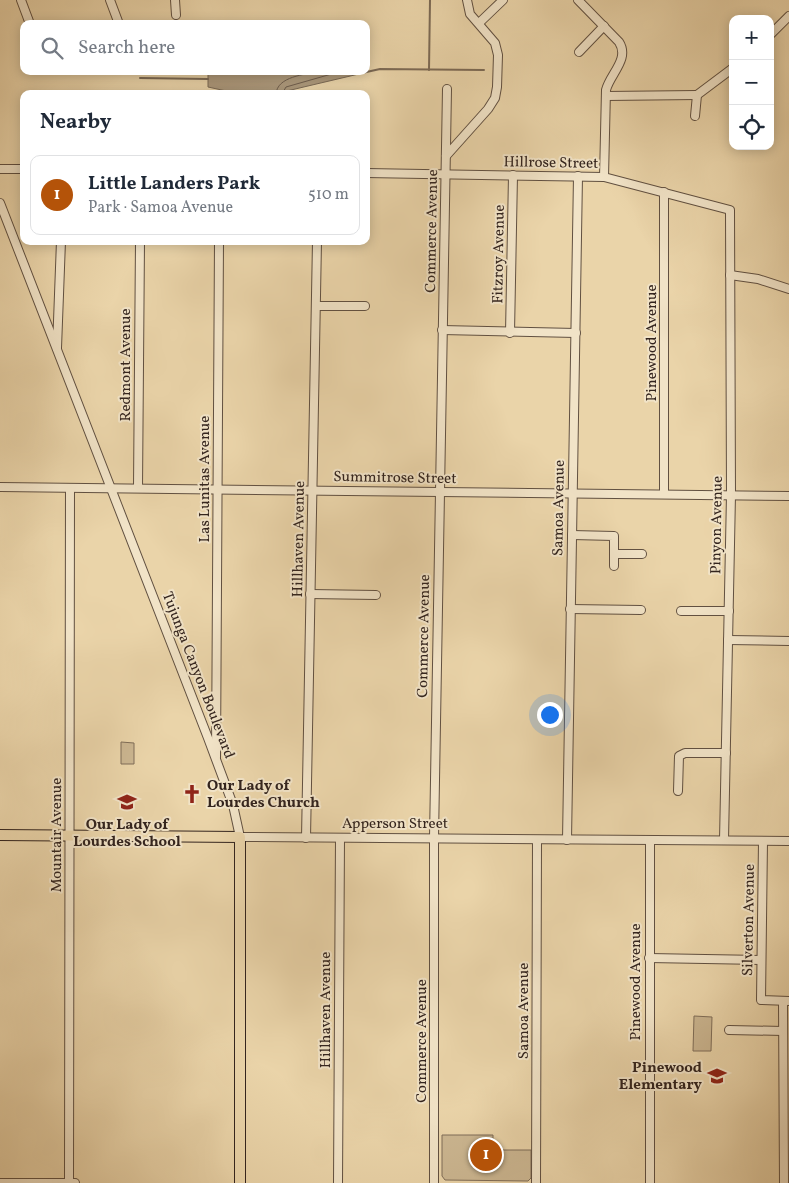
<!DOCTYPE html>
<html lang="en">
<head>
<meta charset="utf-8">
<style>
  body { margin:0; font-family:Vollkorn,serif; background:#f2f2f3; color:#1f2937 }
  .controls { position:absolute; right:15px; top:15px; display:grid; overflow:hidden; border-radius:10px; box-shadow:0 2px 12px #0003 }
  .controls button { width:45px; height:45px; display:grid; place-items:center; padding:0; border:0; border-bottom:1px solid #e0e1e3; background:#fff; color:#1f2937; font:25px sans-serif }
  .you { position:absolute; left:549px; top:714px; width:18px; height:18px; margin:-12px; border:4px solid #fff; border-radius:50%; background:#1a73e8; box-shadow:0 0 0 8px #1a73e833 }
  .badge { display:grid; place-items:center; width:32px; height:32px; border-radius:50%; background:#b45309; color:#fff; font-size:16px; font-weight:700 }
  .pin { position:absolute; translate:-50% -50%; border:2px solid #fff; box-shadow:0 1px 5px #0006 }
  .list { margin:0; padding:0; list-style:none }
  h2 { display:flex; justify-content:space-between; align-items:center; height:65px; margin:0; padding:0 20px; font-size:21px }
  h2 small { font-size:16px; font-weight:400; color:#747a83 }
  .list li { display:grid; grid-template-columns:32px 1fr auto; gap:15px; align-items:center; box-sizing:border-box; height:80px; margin:0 10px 10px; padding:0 10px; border:1px solid #e0e1e3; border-radius:10px }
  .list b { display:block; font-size:19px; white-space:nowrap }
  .list p { margin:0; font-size:16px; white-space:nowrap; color:#747a83 }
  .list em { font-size:16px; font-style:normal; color:#747a83 }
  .icon { flex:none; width:28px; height:28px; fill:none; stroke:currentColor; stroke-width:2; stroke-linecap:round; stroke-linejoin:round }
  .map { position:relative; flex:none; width:789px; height:1183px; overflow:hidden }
  .search { position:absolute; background:#fff; box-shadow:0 2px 12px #0003; left:20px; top:20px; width:350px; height:55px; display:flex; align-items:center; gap:12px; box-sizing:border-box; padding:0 18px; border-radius:10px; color:#747a83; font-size:19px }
  .panel { position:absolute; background:#fff; box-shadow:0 2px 12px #0003; left:20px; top:90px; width:350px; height:155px; border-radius:10px }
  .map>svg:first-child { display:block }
  .green { fill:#cbb691; stroke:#7f6d58 }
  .water { fill:#ac987a; stroke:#7c6a55 }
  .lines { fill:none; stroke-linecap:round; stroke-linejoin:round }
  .shore { stroke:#705e4c; stroke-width:1 }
  .stream { stroke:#7c6a55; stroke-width:2 }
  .minor-casing { stroke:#615041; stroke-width:10 }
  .major-casing { stroke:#33241e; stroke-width:12 }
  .minor { stroke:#f1e3c7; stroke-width:8 }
  .major { stroke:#ead4a9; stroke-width:10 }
  .labels { text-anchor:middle; stroke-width:4; stroke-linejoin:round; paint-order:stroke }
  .street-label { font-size:15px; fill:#33241e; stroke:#f1e3c7 }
  .poi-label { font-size:15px; font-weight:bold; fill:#33241e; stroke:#f1e3c7; text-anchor:start }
</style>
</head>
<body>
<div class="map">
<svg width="789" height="1183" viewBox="0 0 789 1183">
  <rect width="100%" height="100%" fill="#ead4a9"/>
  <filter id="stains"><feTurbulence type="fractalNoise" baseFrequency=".004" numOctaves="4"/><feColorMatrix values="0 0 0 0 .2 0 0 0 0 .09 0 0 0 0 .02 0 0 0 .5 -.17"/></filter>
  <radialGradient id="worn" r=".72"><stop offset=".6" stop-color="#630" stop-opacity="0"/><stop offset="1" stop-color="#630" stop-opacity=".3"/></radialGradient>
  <g class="green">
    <path d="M121,742L134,743V764H121Z"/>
    <path d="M694,1016L712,1017L711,1051H693Z"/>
    <path d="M442,1135H493V1150H531V1178L528,1181L445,1180L442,1176Z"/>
  </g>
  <path class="water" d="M208,71H358L363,73L274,94H240L208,87Z"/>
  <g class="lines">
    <g class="shore">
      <path d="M276,94C277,76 305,75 319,71"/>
      <path d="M282,94L286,87L342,71"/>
    </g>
    <g class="stream">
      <path d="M429,70L430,0"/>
      <path d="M362,73L380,69L484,70"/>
      <path d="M140,78L208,79"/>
    </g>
    <g class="minor-casing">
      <g id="minor">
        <path d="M21,0L30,24"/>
        <path d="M110,0L119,24"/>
        <path d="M175,0L176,15"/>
        <path d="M578,0L619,42C630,59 610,74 606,90L604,177"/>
        <path d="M479,23L503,0"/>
        <path d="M770,35L789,16"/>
        <path d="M579,52L604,26"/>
        <path d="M606,96L697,95"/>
        <path d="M695,116L697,95L733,68"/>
        <path d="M446,156L488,109L495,98L497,87L498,55L495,43L470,14L467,0"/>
        <path d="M0,169H24"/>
        <path d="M366,173L604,177L730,210L731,495L724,840"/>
        <path d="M664,192V494"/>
        <path d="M0,203L208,738L233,805L240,837L789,841"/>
        <path d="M730,275L758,279L789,289"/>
        <path d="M316,306H365"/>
        <path d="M442,330L576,333"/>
        <path d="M510,333L513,175"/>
        <path d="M57,348L61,241"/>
        <path d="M0,487L789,496"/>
        <path d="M138,488L140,241"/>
        <path d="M572,535L614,536V566"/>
        <path d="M614,554H642"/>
        <path d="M310,594L376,595"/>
        <path d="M570,609L641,610"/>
        <path d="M681,611H729"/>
        <path d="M728,640L789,641"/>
        <path d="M216,757L219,241"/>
        <path d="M678,791L679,756L685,753H726"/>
        <path d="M306,838L317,241"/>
        <path d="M567,840L578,176"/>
        <path d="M763,841L761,1000L789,1001"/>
        <path d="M649,958L761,960"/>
        <path d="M783,1001L784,1183"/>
        <path d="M729,1030L783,1031"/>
        <path d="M0,1183H75"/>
        <path d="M69,1183L70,488"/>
        <path d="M338,1183L340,838"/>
        <path d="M434,1183V838L447,89"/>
        <path d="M536,1183L537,840"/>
        <path d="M650,1183V841"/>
      </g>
    </g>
    <g class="major-casing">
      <path id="major" d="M0,835L240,837V1183"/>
    </g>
    <use href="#minor" class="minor"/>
    <use href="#major" class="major"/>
  </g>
  <defs>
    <g id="church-bare" transform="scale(1.5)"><path d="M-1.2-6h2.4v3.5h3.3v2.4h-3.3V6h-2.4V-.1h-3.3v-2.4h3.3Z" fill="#8f2418" stroke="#f1e3c7" stroke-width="2.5" paint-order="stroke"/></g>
    <g id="school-bare" transform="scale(1.5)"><path d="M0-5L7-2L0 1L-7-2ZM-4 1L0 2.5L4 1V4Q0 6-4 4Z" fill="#8f2418" stroke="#f1e3c7" stroke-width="2.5" paint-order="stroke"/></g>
  </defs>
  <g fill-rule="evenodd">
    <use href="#church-bare" x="192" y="794"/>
    <use href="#school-bare" x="127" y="802"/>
    <use href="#school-bare" x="717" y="1076"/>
  </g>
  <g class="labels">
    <g class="street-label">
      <text transform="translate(551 162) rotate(1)" y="5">Hillrose Street</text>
      <text transform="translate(431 231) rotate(-89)" y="5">Commerce Avenue</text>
      <text transform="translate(498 254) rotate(-89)" y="5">Fitzroy Avenue</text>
      <text transform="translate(651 343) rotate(-90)" y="5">Pinewood Avenue</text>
      <text transform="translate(125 365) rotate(-90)" y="5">Redmont Avenue</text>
      <text transform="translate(395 477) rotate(1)" y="5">Summitrose Street</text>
      <text transform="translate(204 479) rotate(-90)" y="5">Las Lunitas Avenue</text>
      <text transform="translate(558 508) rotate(-89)" y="5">Samoa Avenue</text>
      <text transform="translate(716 525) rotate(-89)" y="5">Pinyon Avenue</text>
      <text transform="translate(298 539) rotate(-89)" y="5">Hillhaven Avenue</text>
      <text transform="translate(423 636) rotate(-89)" y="5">Commerce Avenue</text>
      <text transform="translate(199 675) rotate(69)" y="5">Tujunga Canyon Boulevard</text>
      <text x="395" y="828">Apperson Street</text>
      <text transform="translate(56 835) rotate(-90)" y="5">Mountair Avenue</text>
      <text transform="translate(748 920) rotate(-89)" y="5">Silverton Avenue</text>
      <text transform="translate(635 982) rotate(-90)" y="5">Pinewood Avenue</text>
      <text transform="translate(325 1010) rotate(-90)" y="5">Hillhaven Avenue</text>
      <text transform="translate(523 1011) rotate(-90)" y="5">Samoa Avenue</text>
      <text transform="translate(421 1041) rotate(-90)" y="5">Commerce Avenue</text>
    </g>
    <g class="poi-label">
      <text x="207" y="790">Our Lady of<tspan x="207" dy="17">Lourdes Church</tspan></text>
      <text x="127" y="829" text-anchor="middle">Our Lady of<tspan x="127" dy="17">Lourdes School</tspan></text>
      <text x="702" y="1072" text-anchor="end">Pinewood<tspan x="702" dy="17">Elementary</tspan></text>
    </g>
  </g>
  <rect width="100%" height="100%" filter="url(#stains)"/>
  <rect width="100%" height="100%" fill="url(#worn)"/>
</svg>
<div class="controls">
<button>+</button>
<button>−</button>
<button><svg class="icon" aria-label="locate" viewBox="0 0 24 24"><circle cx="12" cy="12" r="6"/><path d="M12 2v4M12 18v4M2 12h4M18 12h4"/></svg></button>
</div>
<div class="you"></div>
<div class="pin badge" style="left:486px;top:1155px">1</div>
<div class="search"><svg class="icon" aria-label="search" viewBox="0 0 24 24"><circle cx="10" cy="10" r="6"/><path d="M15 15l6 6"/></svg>Search here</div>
<section class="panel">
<h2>Nearby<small></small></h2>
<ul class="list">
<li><span class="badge">1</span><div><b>Little Landers Park</b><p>Park · Samoa Avenue</p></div><em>510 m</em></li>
</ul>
</section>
</div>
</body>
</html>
